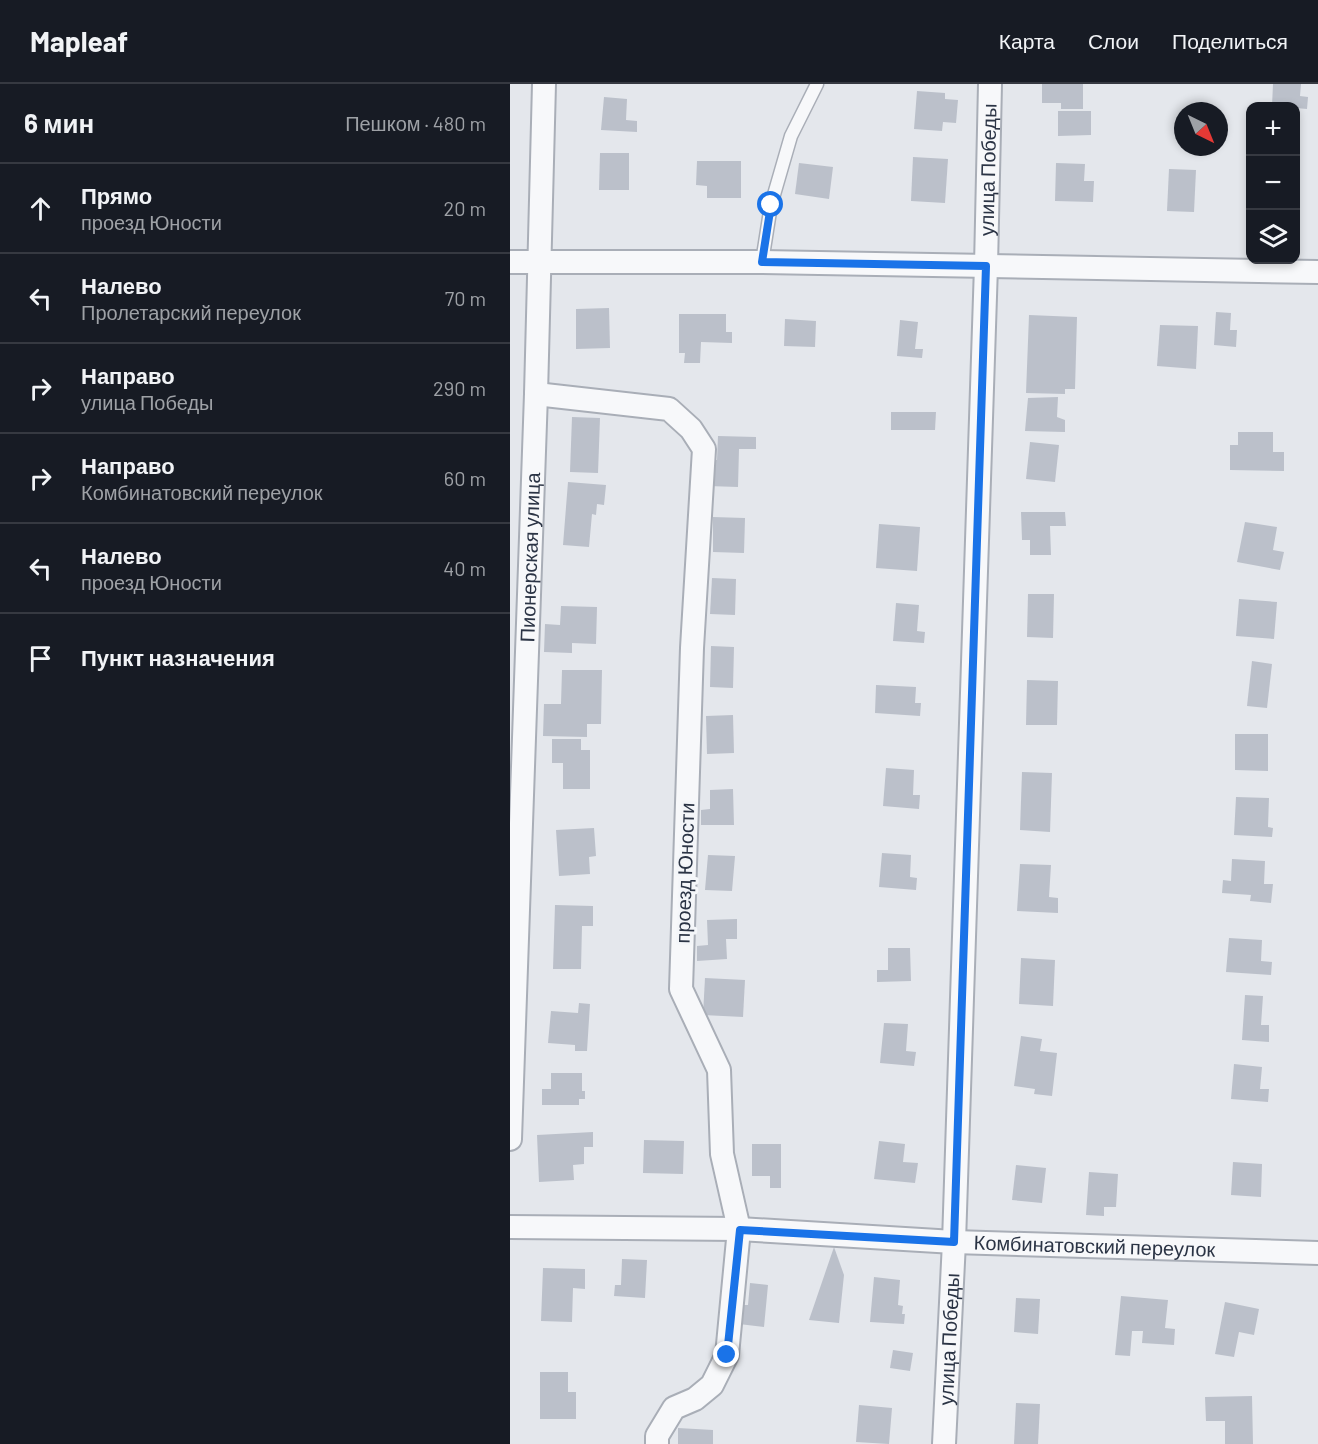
<!DOCTYPE html>
<html lang="ru">
<head>
<meta charset="utf-8">
<style>
  body { margin:0; font-family:Barlow,sans-serif; background:#20242c; color:#f1f3f6 }
  .controls { position:absolute; right:18px; top:18px; display:grid; overflow:hidden; border-radius:12px; box-shadow:0 3px 9px #0003 }
  .controls button { width:54px; height:54px; display:grid; place-items:center; padding:0; border:0; border-bottom:2px solid #363941; background:#171b24; color:#f1f3f6; font:30px sans-serif }
  .compass { position:absolute; left:664px; top:18px; width:54px; height:54px; border-radius:50%; background:#171b24; box-shadow:0 3px 9px #0003; rotate:137deg }
  .stop { position:absolute; width:18px; height:18px; margin:-14px; border:4px solid #1a73e8; border-radius:50%; background:#fff }
  .stop.end { background:#1a73e8; border-color:#fff; box-shadow:0 2px 6px #0008 }
  .list { margin:0; padding:0; list-style:none }
  h2 { display:flex; justify-content:space-between; align-items:center; height:78px; margin:0; padding:0 24px; font-size:26px }
  h2 small { font-size:20px; font-weight:400; color:#9ea1a6 }
  .list li { display:grid; grid-template-columns:39px 1fr auto; gap:18px; align-items:center; box-sizing:border-box; height:90px; padding:0 24px; border-top:2px solid #363941 }
  .list b { display:block; font-size:22px; white-space:nowrap }
  .list p { margin:0; font-size:20px; white-space:nowrap; color:#9ea1a6 }
  .list em { font-size:20px; font-style:normal; color:#9ea1a6 }
  .icon { flex:none; width:33px; height:33px; fill:none; stroke:currentColor; stroke-width:2; stroke-linecap:round; stroke-linejoin:round }
  .map { position:relative; flex:none; width:808px; height:1360px; overflow:hidden }
  header { display:flex; align-items:center; gap:36px; box-sizing:border-box; height:84px; padding:0 30px; background:#171b24; border-bottom:2px solid #363941 }
  header strong { font-size:28px }
  nav { display:flex; gap:33px; margin-inline-start:auto; font-size:21px }
  main { display:flex }
  aside { flex:1; background:#171b24 }
  .map>svg:first-child { display:block }
  .building { fill:#bbc0ca }
  .lines { fill:none; stroke-linecap:round; stroke-linejoin:round }
  .lane-casing { stroke:#a9aeb7; stroke-width:15 }
  .street-casing { stroke:#a9aeb7; stroke-width:26 }
  .lane { stroke:#f7f8fa; stroke-width:12 }
  .street { stroke:#f7f8fa; stroke-width:22 }
  .route { stroke:#1a73e8; stroke-width:8 }
  .labels { text-anchor:middle; stroke-width:6; stroke-linejoin:round; paint-order:stroke }
  .street-label { font-size:20px; fill:#2b3445; stroke:#f4f6f9 }
</style>
</head>
<body>
<header>
<strong>Mapleaf</strong>
<nav><a>Карта</a><a>Слои</a><a>Поделиться</a></nav>
</header>
<main>
<aside>
<h2>6 мин<small>Пешком · 480 m</small></h2>
<ul class="list">
<li><svg class="icon" aria-label="ahead" viewBox="0 0 24 24"><path d="M12 20V5M6 11l6-6 6 6"/></svg><div><b>Прямо</b><p>проезд Юности</p></div><em>20 m</em></li>
<li><svg class="icon" aria-label="left" viewBox="0 0 24 24"><path d="M17 20v-9H6M10 6l-5 5 5 5"/></svg><div><b>Налево</b><p>Пролетарский переулок</p></div><em>70 m</em></li>
<li><svg class="icon" aria-label="right" viewBox="0 0 24 24"><path d="M7 20v-9h11M14 6l5 5-5 5"/></svg><div><b>Направо</b><p>улица Победы</p></div><em>290 m</em></li>
<li><svg class="icon" aria-label="right" viewBox="0 0 24 24"><path d="M7 20v-9h11M14 6l5 5-5 5"/></svg><div><b>Направо</b><p>Комбинатовский переулок</p></div><em>60 m</em></li>
<li><svg class="icon" aria-label="left" viewBox="0 0 24 24"><path d="M17 20v-9H6M10 6l-5 5 5 5"/></svg><div><b>Налево</b><p>проезд Юности</p></div><em>40 m</em></li>
<li><svg class="icon" aria-label="arrive" viewBox="0 0 24 24"><path d="M6 21V4h12l-3 4 3 4H6"/></svg><div><b>Пункт назначения</b></div></li>
</ul>
</aside>
<div class="map">
<svg width="808" height="1360" viewBox="0 0 808 1360">
  <rect width="100%" height="100%" fill="#e4e7ec"/>
  <g class="building">
    <path d="M532,0H573V25H551V19H532Z"/>
    <path d="M763,0H791L790,12L798,13L797,25L786,24V22H762Z"/>
    <path d="M407,7L435,9V15L448,16L446,39L433,38L432,47L404,45Z"/>
    <path d="M94,13L117,15L116,36L127,37V48L91,46Z"/>
    <path d="M548,27H581V51L548,52Z"/>
    <path d="M90,69H119V106H89Z"/>
    <path d="M403,73L438,75L435,119L401,117Z"/>
    <path d="M738,75H740V116H736Z"/>
    <path d="M187,77H231V114H197V102L186,101Z"/>
    <path d="M289,79L323,83L319,115L285,110Z"/>
    <path d="M546,79L575,80L574,97H584L583,118L545,117Z"/>
    <path d="M659,85L686,86L684,128L657,127Z"/>
    <path d="M99,224L100,264L66,265V225Z"/>
    <path d="M706,228L721,229L720,246H727L726,263L704,261Z"/>
    <path d="M169,230H216V248H222V259L191,258L190,279H174L175,269H169Z"/>
    <path d="M519,231L567,233L565,305H555V310L516,309Z"/>
    <path d="M275,235L306,237L305,263L274,262Z"/>
    <path d="M390,236L408,238L405,265H413L412,274L387,272Z"/>
    <path d="M650,241L688,242L686,285L647,282Z"/>
    <path d="M548,313L547,333L555,336V348L515,347L518,314Z"/>
    <path d="M381,328H426L425,346H381Z"/>
    <path d="M62,333L90,334L88,389L60,388Z"/>
    <path d="M728,348H763V368H774V387L720,386V361H728Z"/>
    <path d="M208,352L246,353V365H229L228,403L198,402L199,376H207Z"/>
    <path d="M520,358L549,361L545,398L516,395Z"/>
    <path d="M58,398L96,401L94,421L87,420L86,431L82,430L79,463L53,461Z"/>
    <path d="M511,428H555L556,442H540L541,471H520V456H512Z"/>
    <path d="M203,433L235,434L234,469L203,468Z"/>
    <path d="M735,438L767,443L763,466L774,468L770,486L727,478Z"/>
    <path d="M369,440L410,443L407,487L366,484Z"/>
    <path d="M202,494L226,495L225,531L200,530Z"/>
    <path d="M518,510H544L543,554L517,553Z"/>
    <path d="M729,515L767,518L764,555L726,552Z"/>
    <path d="M386,519L409,521L407,547L415,548L414,559L383,557Z"/>
    <path d="M51,522L87,523L86,560L62,559V569L34,568L35,540L50,541Z"/>
    <path d="M201,562L224,563L223,604L200,603Z"/>
    <path d="M742,577L762,580L757,624L737,622Z"/>
    <path d="M52,586H92L91,640H77V653L33,652L34,620H51Z"/>
    <path d="M517,596L548,597L547,641H516Z"/>
    <path d="M366,601L406,603L405,619H411L410,632L365,629Z"/>
    <path d="M223,631L224,669L197,670L196,632Z"/>
    <path d="M725,650H758V687L725,686Z"/>
    <path d="M42,655H71V666H80V705H53V679H42Z"/>
    <path d="M376,684L404,686L403,711H410L409,725L373,722Z"/>
    <path d="M512,688L542,689L540,748L510,746Z"/>
    <path d="M223,705L224,741H191V726L200,725V706Z"/>
    <path d="M726,713L759,714L758,743L763,744L762,753L724,751Z"/>
    <path d="M84,744L86,772L79,773L80,790L49,792L46,746Z"/>
    <path d="M372,769L401,771L400,793L407,794L406,806L369,803Z"/>
    <path d="M198,771L225,772L222,807L195,806Z"/>
    <path d="M722,775L755,777L754,800H763L761,819L740,817L741,811L712,809L713,796L721,797Z"/>
    <path d="M510,780L541,781L539,813L548,814V829L507,827Z"/>
    <path d="M45,821L83,822V842H72L71,885H43Z"/>
    <path d="M227,835V855H216L217,875L187,877V862L198,861L197,836Z"/>
    <path d="M719,854L752,856L751,877L762,878L761,891L716,888Z"/>
    <path d="M378,864H400L401,897L367,898V886H378Z"/>
    <path d="M511,874L545,876L543,922L509,920Z"/>
    <path d="M195,894L235,896L233,933L193,931Z"/>
    <path d="M735,911L753,912L751,941H759V958L732,956Z"/>
    <path d="M69,919L80,920L77,967H65V961L38,959L41,927L68,929Z"/>
    <path d="M374,939L398,940L396,967L406,968L404,982L370,979Z"/>
    <path d="M511,952L532,955L530,967L547,969L542,1012L524,1010L525,1005L504,1002Z"/>
    <path d="M724,980L752,983L750,1005H759L758,1018L721,1015Z"/>
    <path d="M41,989H72V1007H75V1015H69V1021H32V1005H41Z"/>
    <path d="M83,1048V1063H74V1080L63,1081L64,1096L29,1098L27,1051Z"/>
    <path d="M134,1056L174,1057L173,1090L133,1089Z"/>
    <path d="M369,1057L395,1060L393,1078L408,1079L405,1099L364,1095Z"/>
    <path d="M242,1060H271V1104H260V1092H242Z"/>
    <path d="M723,1078L752,1080L751,1113L721,1111Z"/>
    <path d="M506,1081L536,1084L532,1119L502,1116Z"/>
    <path d="M579,1088L608,1090L606,1123H594V1132L576,1131Z"/>
    <path d="M324,1163L334,1191L329,1239L299,1236Z"/>
    <path d="M112,1175L137,1176L135,1214L104,1212L105,1201H111Z"/>
    <path d="M33,1184L75,1185V1205L63,1204L62,1238L31,1237Z"/>
    <path d="M364,1193L390,1196L388,1221L393,1222L392,1230H395L394,1240L360,1238Z"/>
    <path d="M240,1199L258,1201L254,1243L229,1240L231,1221H238Z"/>
    <path d="M611,1212L658,1216L655,1244L665,1245L664,1261L632,1259L633,1247H622L620,1272L605,1271Z"/>
    <path d="M506,1214L530,1215L528,1250L504,1248Z"/>
    <path d="M715,1218L749,1225L744,1251L729,1248L724,1273L705,1270Z"/>
    <path d="M383,1266L403,1269L400,1287L380,1284Z"/>
    <path d="M30,1288H58V1308H66V1335H30Z"/>
    <path d="M742,1312L743,1360H715V1337H696L695,1313Z"/>
    <path d="M506,1319L530,1320L528,1360H504Z"/>
    <path d="M349,1321L382,1324L379,1360L346,1358Z"/>
    <path d="M168,1344L203,1346V1360H168Z"/>
  </g>
  <g class="lines">
    <g class="lane-casing">
      <path id="lane" d="M252,178L261,121L281,52L307,0"/>
    </g>
    <g class="street-casing">
      <g id="street">
        <path d="M0,178H252L808,188"/>
        <path d="M26,310L159,325L181,345L194,365L182,564L171,905L209,986L212,1070L229,1145L217,1271L202,1301L185,1315L164,1324L147,1352V1360"/>
        <path id="s1" d="M0,1055L26,310L34,0"/>
        <path id="s2" d="M0,1143L229,1145L444,1158L808,1169"/>
        <path id="s3" d="M434,1360L444,1158L476,182L480,0"/>
      </g>
    </g>
    <use href="#lane" class="lane"/>
    <use href="#street" class="street"/>
  </g>
  <g class="lines">
    <path class="route" d="M217,1271L230,1146L444,1158L476,182L252,178L261,121"/>
  </g>
  <g class="labels">
    <g class="street-label">
      <text dy="7" stroke="none"><textPath href="#s3" startOffset="1275">улица Победы</textPath></text>
      <text dy="7" stroke="none"><textPath href="#s1" startOffset="582">Пионерская улица</textPath></text>
      <text transform="translate(175 789) rotate(-88)" y="7">проезд Юности</text>
      <text dy="7" stroke="none"><textPath href="#s2" startOffset="585">Комбинатовский переулок</textPath></text>
      <text dy="7" stroke="none"><textPath href="#s3" startOffset="105">улица Победы</textPath></text>
    </g>
  </g>
</svg>
<div class="controls">
<button>+</button>
<button>−</button>
<button><svg class="icon" aria-label="layers" viewBox="0 0 24 24"><path d="M12 4l9 5-9 5-9-5zM3 14l9 5 9-5"/></svg></button>
</div>
<svg class="compass" viewBox="-18 -18 36 36"><path d="M0-13l5 13h-10z" fill="#e53935"/><path d="M0 13l5-13h-10z" fill="#9ea1a6"/></svg>
<div class="stop" style="left:261px;top:121px"></div>
<div class="stop end" style="left:217px;top:1271px"></div>
</div>
</main>
</body>
</html>
